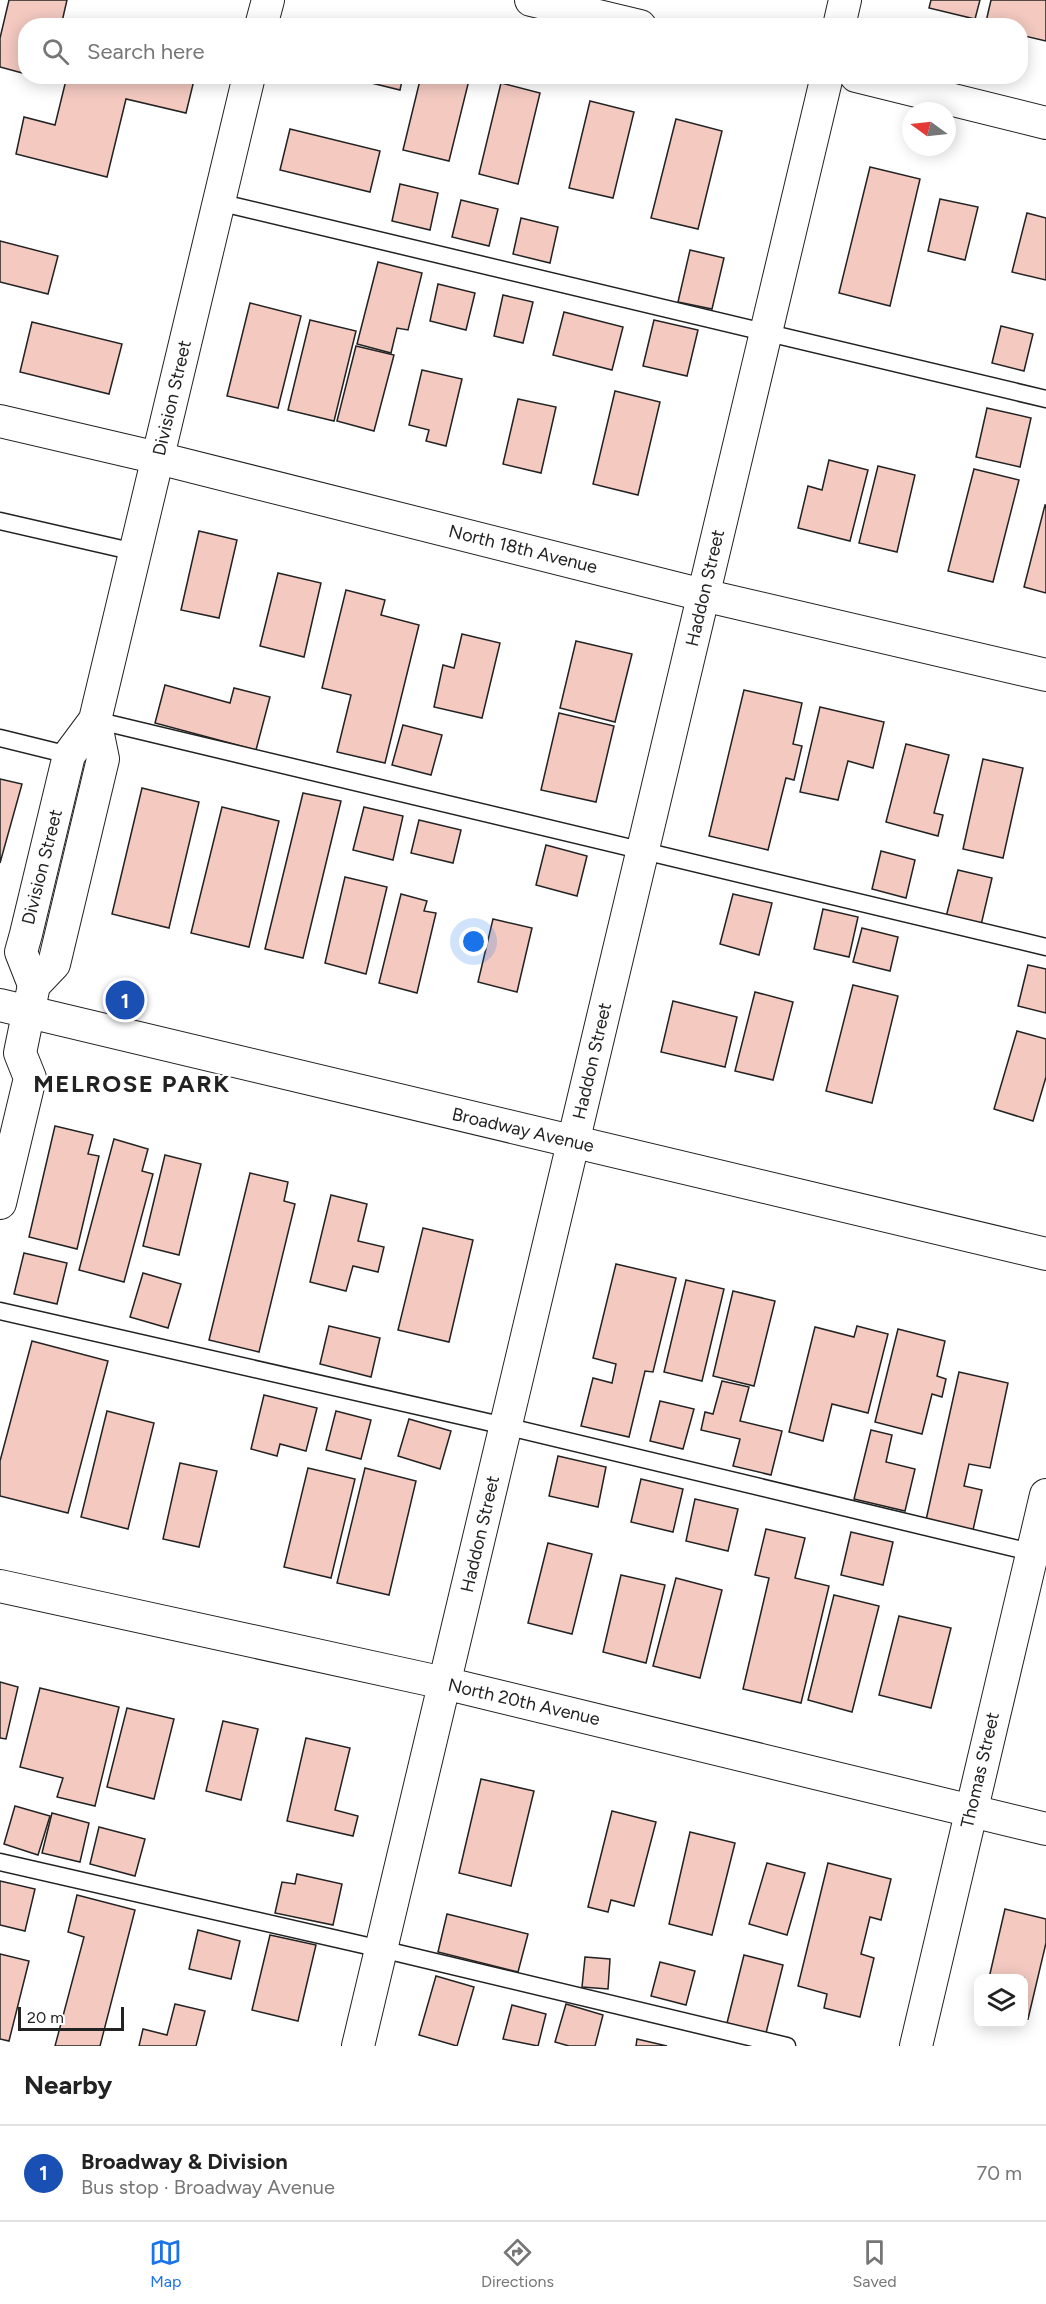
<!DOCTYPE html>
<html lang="en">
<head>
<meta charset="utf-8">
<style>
  body { margin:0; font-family:Figtree,sans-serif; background:#f2f2f2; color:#222 }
  .controls { position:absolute; right:18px; bottom:18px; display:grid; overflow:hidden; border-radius:12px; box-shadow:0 3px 15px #0003 }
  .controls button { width:54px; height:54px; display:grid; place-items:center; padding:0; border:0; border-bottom:2px solid #e0e0e0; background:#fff; color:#222; font:30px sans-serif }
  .compass { position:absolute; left:902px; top:102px; width:54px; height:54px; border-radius:50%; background:#fff; box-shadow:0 3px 15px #0003; rotate:285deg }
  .scale { position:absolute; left:18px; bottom:15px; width:106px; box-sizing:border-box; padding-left:6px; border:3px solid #222; border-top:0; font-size:16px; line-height:21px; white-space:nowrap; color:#222; -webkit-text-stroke:4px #fff; paint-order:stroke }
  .you { position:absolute; left:474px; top:942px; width:21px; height:21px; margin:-15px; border:4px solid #fff; border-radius:50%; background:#1a73e8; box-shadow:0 0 0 9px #1a73e833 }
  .badge { display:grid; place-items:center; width:39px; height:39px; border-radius:50%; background:#1a73e8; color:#fff; font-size:20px; font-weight:700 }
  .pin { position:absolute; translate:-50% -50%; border:3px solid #fff; box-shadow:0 2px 6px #0006 }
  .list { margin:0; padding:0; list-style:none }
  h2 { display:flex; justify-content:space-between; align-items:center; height:78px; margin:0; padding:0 24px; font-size:26px }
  h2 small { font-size:20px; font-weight:400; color:#767676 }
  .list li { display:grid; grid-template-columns:39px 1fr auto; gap:18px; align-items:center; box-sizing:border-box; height:96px; padding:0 24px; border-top:2px solid #e0e0e0 }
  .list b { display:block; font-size:22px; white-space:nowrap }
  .list p { margin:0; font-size:20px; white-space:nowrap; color:#767676 }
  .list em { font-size:20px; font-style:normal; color:#767676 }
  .icon { flex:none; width:33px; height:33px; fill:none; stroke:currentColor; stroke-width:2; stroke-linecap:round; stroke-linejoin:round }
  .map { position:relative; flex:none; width:1046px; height:2046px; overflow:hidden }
  .search { position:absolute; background:#fff; box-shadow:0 3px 15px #0003; left:18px; right:18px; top:18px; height:66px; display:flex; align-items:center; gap:15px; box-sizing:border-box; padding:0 21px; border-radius:24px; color:#767676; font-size:22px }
  .sheet { height:174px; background:#fff }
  nav { display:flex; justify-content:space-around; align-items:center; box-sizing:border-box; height:84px; border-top:2px solid #e0e0e0; background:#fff; font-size:16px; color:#767676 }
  nav a { display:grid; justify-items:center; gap:3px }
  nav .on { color:#1a73e8 }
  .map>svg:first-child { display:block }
  .building { fill:#f3c9c0; stroke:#222; stroke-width:1.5 }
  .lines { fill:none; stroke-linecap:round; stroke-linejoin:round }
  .lane-casing { stroke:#222; stroke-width:19 }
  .street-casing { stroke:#222; stroke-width:34 }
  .lane { stroke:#fff; stroke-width:16 }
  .street { stroke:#fff; stroke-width:32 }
  .labels { text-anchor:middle; stroke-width:4.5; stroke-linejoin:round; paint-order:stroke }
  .street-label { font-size:18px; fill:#222; stroke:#fff }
  .district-label { font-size:24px; font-weight:bold; letter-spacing:1.5px; fill:#222; stroke:#fff }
</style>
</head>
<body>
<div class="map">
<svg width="1046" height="2046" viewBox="0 0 1046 2046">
  <rect width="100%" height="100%" fill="#fff"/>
  <g class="building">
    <path d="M9,0H67L61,26H26V74L0,67V38Z"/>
    <path d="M931,0H980L975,19L929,8Z"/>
    <path d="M991,0H1046V41L1020,35V26H985Z"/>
    <path d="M67,76H195L186,113L126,99L107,177L16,154L24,117L55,125Z"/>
    <path d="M343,76H403L400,90Z"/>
    <path d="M421,76H470L449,161L403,150Z"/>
    <path d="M501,83L540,93L518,184L479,174Z"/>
    <path d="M590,101L634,112L613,198L569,188Z"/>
    <path d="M676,119L722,131L698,229L651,218Z"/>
    <path d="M290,129L380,151L370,192L280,170Z"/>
    <path d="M870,167L920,179L890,306L839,293Z"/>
    <path d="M400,184L438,193L430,230L392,221Z"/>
    <path d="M940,199L978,207L965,260L928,251Z"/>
    <path d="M461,200L498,209L489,246L452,237Z"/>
    <path d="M1027,213L1046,218V280L1012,272Z"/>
    <path d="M521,218L558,227L550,263L513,254Z"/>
    <path d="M0,241L58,256L48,294L0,282Z"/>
    <path d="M690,250L724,258L712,309L678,302Z"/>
    <path d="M378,262L422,273L408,330L397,328L391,353L357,344Z"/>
    <path d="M438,284L475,293L466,330L430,321Z"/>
    <path d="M503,295L533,302L523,343L494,336Z"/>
    <path d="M250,303L301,316L278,408L227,396Z"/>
    <path d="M564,312L623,327L612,370L553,355Z"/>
    <path d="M310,320L356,331L334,421L288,410Z"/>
    <path d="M654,320L698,330L687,376L643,366Z"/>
    <path d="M32,322L122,344L109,394L20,372Z"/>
    <path d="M1001,326L1033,334L1024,371L992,363Z"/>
    <path d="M356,346L394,355L374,431L337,421Z"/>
    <path d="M422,370L462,379L446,446L426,441L429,430L409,425Z"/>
    <path d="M615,391L660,402L638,495L593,484Z"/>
    <path d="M518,399L556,407L541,473L503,464Z"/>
    <path d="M987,408L1031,418L1020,467L976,457Z"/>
    <path d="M829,460L868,470L850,541L798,528L808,486L822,490Z"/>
    <path d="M878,466L915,475L897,552L859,543Z"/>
    <path d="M974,469L1019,480L993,582L948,571Z"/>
    <path d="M1045,505H1046V593L1024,587Z"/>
    <path d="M199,531L237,540L219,618L181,610Z"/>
    <path d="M278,573L321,583L304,657L260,646Z"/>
    <path d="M346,590L385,600L381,615L419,625L385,763L337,752L351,695L322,688Z"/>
    <path d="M462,634L500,643L482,718L434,707L443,665L454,668Z"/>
    <path d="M576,641L632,654L615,722L560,708Z"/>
    <path d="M165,685L230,703L234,688L270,697L256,750L155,723Z"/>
    <path d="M744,690L802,703L793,744L802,746L794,780L786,778L768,850L709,836Z"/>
    <path d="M820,707L884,722L873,768L848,761L838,800L800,792Z"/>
    <path d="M559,713L614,726L596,802L541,790Z"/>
    <path d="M403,725L442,735L431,775L392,765Z"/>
    <path d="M906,744L949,755L934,813L943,815L938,836L886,822Z"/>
    <path d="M983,759L1023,768L1003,858L963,849Z"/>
    <path d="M0,779L22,784L0,863Z"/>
    <path d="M142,788L199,802L169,928L112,914Z"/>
    <path d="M303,793L341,801L303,958L265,949Z"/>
    <path d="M222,807L279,821L249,947L191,933Z"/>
    <path d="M364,807L403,816L393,860L353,850Z"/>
    <path d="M419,820L461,830L453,863L411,853Z"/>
    <path d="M546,845L587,856L577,896L536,885Z"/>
    <path d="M881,851L915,860L906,898L872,889Z"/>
    <path d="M958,870L992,878L981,925L946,917Z"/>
    <path d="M345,877L387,887L366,974L325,963Z"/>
    <path d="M401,894L427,901L424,911L436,913L417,993L379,983Z"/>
    <path d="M733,894L772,903L759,955L720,944Z"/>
    <path d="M823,909L858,917L849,957L814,949Z"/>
    <path d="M493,919L532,928L517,992L478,982Z"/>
    <path d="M862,928L898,937L890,971L853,962Z"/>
    <path d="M1028,965L1046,969V1013L1018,1006Z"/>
    <path d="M853,985L898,996L872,1103L826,1091Z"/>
    <path d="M755,992L793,1002L773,1080L735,1071Z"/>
    <path d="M673,1001L737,1017L725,1067L661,1052Z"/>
    <path d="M1017,1031L1046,1039V1077L1033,1121L994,1109Z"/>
    <path d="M55,1126L93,1135L88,1154L99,1156L77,1249L29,1237Z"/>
    <path d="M114,1139L148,1149L142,1171L153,1174L124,1282L79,1270Z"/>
    <path d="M165,1155L201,1164L179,1255L143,1246Z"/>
    <path d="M250,1173L288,1182L284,1201L295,1204L259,1352L209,1340Z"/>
    <path d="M331,1195L367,1204L358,1241L384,1247L378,1272L353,1266L346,1291L310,1282Z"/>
    <path d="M423,1228L473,1240L449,1342L398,1330Z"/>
    <path d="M24,1253L67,1263L57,1304L14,1294Z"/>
    <path d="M616,1264L676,1278L653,1372L645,1371L629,1437L581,1426L593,1378L612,1383L616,1364L593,1358Z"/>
    <path d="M143,1273L181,1284L168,1328L130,1317Z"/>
    <path d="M686,1280L724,1289L702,1381L664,1372Z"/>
    <path d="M733,1291L775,1301L754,1386L713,1376Z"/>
    <path d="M329,1326L380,1338L371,1377L320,1364Z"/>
    <path d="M857,1326L888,1334L868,1413L832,1404L823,1441L789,1432L815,1327L854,1337Z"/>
    <path d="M898,1329L945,1341L937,1376L946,1379L942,1397L932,1394L922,1434L875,1422Z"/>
    <path d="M32,1341L108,1361L68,1513L0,1496V1461Z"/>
    <path d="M959,1372L1008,1383L990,1468L969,1464L964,1486L982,1490L973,1530L926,1520Z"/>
    <path d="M722,1381L749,1387L740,1421L782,1431L771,1475L733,1466L740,1439L701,1430L705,1412L713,1414Z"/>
    <path d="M264,1395L317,1408L306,1451L280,1444L277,1456L251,1449Z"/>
    <path d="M660,1401L694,1409L683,1449L650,1441Z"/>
    <path d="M107,1411L154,1423L128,1529L81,1517Z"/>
    <path d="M336,1411L371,1420L361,1459L326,1450Z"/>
    <path d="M409,1419L451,1431L440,1469L398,1456Z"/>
    <path d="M871,1430L892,1435L886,1462L915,1469L905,1511L854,1499Z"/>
    <path d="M558,1456L606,1467L598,1507L549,1496Z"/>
    <path d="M180,1463L217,1471L199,1547L163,1539Z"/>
    <path d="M308,1468L355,1479L331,1578L284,1567Z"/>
    <path d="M365,1468L416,1481L389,1595L337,1583Z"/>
    <path d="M641,1479L683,1489L673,1532L631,1522Z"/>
    <path d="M695,1499L738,1509L728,1551L686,1541Z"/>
    <path d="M766,1529L805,1538L795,1578L829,1586L801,1703L743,1689L769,1578L755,1575Z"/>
    <path d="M851,1532L893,1542L883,1585L841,1575Z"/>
    <path d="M548,1543L592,1554L572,1634L528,1623Z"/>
    <path d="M621,1575L665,1585L646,1663L603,1652Z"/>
    <path d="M676,1578L722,1590L700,1678L653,1666Z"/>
    <path d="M834,1595L879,1606L852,1712L808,1700Z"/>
    <path d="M899,1616L951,1628L931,1708L879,1695Z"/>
    <path d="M0,1682L18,1687L6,1739L0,1738Z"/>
    <path d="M40,1688L119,1707L95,1806L57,1797L63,1778L20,1767Z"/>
    <path d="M127,1708L174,1719L154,1799L107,1787Z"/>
    <path d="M223,1721L258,1729L241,1800L206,1791Z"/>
    <path d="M306,1738L350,1748L335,1810L358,1816L353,1836L287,1821Z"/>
    <path d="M481,1779L534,1791L511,1886L459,1873Z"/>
    <path d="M15,1806L50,1816L38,1855L4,1844Z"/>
    <path d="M612,1811L656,1822L634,1906L611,1900L608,1912L588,1907Z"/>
    <path d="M52,1813L89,1823L80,1862L42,1853Z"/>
    <path d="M99,1827L145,1839L135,1876L90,1864Z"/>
    <path d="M690,1832L735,1843L712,1935L669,1924Z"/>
    <path d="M767,1863L805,1873L787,1935L749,1924Z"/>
    <path d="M828,1863L891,1879L881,1920L870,1917L861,1954L874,1958L860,2017L824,2008L827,1994L798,1986Z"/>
    <path d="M297,1874L342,1884L333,1925L275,1913L282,1882L295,1884Z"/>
    <path d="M0,1881L35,1889L25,1931L0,1925Z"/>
    <path d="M77,1895L135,1910L100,2046H55L84,1937L68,1932Z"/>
    <path d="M1005,1909L1046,1919V1943L1028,2019L1024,2018V1978H989Z"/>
    <path d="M447,1914L528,1934L518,1972L438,1952Z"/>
    <path d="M198,1930L240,1941L231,1979L189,1969Z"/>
    <path d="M270,1935L316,1945L298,2021L252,2010Z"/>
    <path d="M0,1954L29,1961L9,2041L0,2039Z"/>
    <path d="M744,1955L783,1965L766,2033L727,2023Z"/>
    <path d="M585,1957L610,1959L608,1989L582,1987Z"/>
    <path d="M660,1962L695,1971L686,2005L651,1996Z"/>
    <path d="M436,1976L474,1987L457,2046L419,2035Z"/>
    <path d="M175,2004L205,2011L196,2046H139L143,2029L167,2035Z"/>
    <path d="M566,2004L603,2015L595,2046H569L555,2042Z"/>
    <path d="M512,2005L546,2014L538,2046L503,2039Z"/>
    <path d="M637,2039L667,2046H636Z"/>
  </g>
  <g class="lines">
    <g class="lane-casing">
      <g id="lane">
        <path d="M218,202L1046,399"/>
        <path d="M0,521L135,552"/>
        <path d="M95,720L1046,947"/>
        <path d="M0,738L69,755"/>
        <path d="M0,1311L505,1426L1039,1554"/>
        <path d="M0,1862L381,1949L787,2046"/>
      </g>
    </g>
    <g class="street-casing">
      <g id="street">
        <path d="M531,0L640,26"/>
        <path d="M261,26L268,0"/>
        <path d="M839,26L845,0"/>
        <path d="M856,76L1046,123"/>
        <path d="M0,421L158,458L703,595L1046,675"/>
        <path d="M34,985L21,952L26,934L69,755L95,720L249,76"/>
        <path d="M0,1005L1046,1254"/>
        <path d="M0,1203L30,1078L20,1053L34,985L54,964L103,759L95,720"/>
        <path d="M0,1586L444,1683L1046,1829"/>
        <path d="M358,2046L827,76"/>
        <path d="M916,2046L1046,1495"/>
      </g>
    </g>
    <use href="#lane" class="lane"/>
    <use href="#street" class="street"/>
  </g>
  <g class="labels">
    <g class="street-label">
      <text transform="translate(172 398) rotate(-77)" y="6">Division Street</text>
      <text transform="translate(523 549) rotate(14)" y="6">North 18th Avenue</text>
      <text transform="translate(705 588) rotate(-77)" y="6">Haddon Street</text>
      <text transform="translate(42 867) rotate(-76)" y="6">Division Street</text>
      <text transform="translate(592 1061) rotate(-77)" y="6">Haddon Street</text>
      <text transform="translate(523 1130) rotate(13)" y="6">Broadway Avenue</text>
      <text transform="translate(480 1534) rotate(-77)" y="6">Haddon Street</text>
      <text transform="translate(524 1702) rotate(13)" y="6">North 20th Avenue</text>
      <text transform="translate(980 1770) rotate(-77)" y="6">Thomas Street</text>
    </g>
    <g class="district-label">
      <text x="132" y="1092">MELROSE PARK</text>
    </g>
  </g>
</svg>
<div class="controls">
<button><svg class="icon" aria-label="layers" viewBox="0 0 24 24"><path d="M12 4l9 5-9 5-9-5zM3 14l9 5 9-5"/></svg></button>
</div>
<svg class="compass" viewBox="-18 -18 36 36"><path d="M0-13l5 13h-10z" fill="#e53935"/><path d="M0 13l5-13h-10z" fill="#767676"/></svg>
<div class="scale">20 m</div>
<div class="you"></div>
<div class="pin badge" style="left:125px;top:1000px;background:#1a4fb4">1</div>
<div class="search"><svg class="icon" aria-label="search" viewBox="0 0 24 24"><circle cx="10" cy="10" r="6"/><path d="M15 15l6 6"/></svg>Search here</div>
</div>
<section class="sheet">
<h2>Nearby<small></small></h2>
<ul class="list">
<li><span class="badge" style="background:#1a4fb4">1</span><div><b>Broadway &amp; Division</b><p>Bus stop · Broadway Avenue</p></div><em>70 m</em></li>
</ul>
</section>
<nav>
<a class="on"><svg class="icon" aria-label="map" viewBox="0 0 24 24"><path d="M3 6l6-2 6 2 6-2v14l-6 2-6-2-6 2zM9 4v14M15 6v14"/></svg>Map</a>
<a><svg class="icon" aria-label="directions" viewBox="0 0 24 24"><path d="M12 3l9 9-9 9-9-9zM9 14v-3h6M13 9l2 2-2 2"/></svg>Directions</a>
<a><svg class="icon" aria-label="saved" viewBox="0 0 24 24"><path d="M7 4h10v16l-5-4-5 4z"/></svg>Saved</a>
</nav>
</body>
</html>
